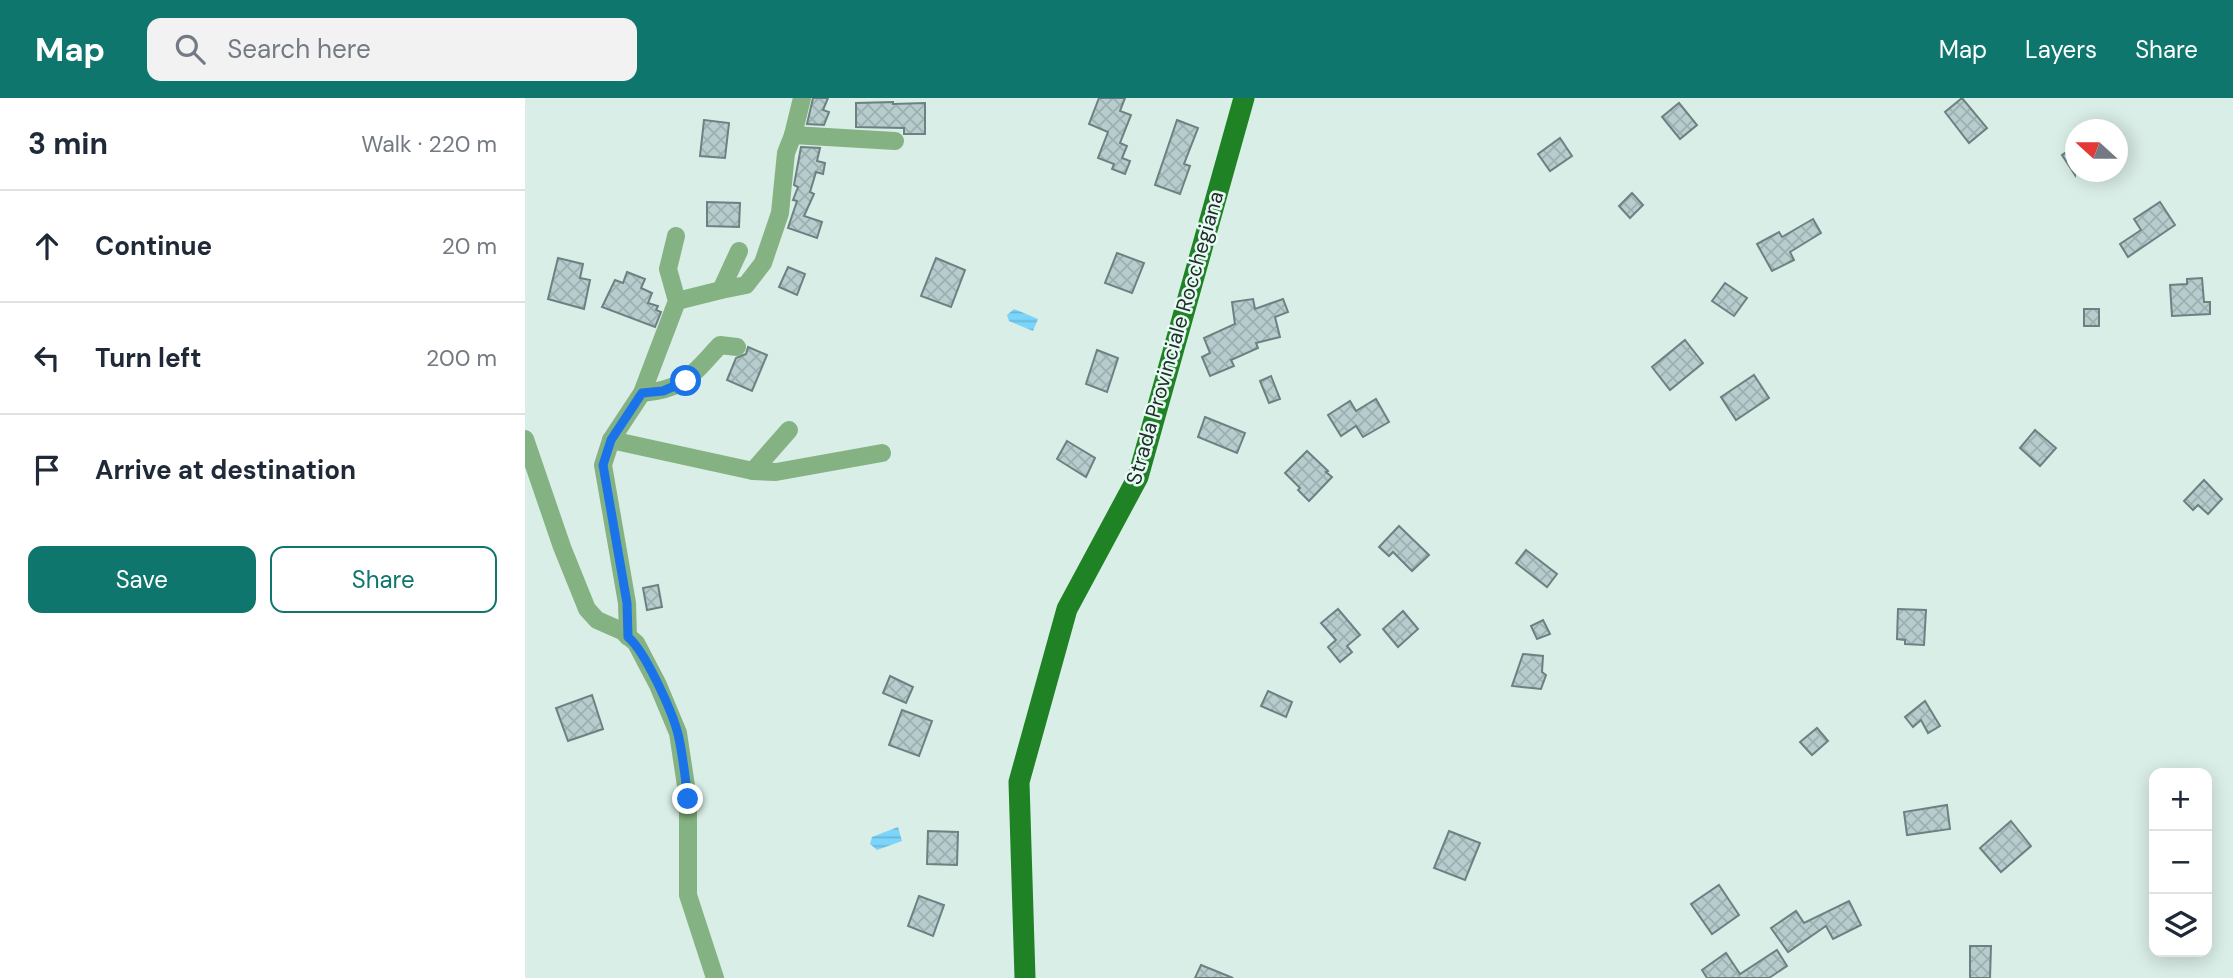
<!DOCTYPE html>
<html lang="en">
<head>
<meta charset="utf-8">
<style>
  body { margin:0; font-family:"DM Sans",sans-serif; background:#f2f2f3; color:#1f2937 }
  .controls { position:absolute; right:21px; bottom:21px; display:grid; overflow:hidden; border-radius:14px; box-shadow:0 4px 18px #0003 }
  .controls button { width:63px; height:63px; display:grid; place-items:center; padding:0; border:0; border-bottom:2px solid #e0e1e3; background:#fff; color:#1f2937; font:35px sans-serif }
  .compass { position:absolute; left:1540px; top:21px; width:63px; height:63px; border-radius:50%; background:#fff; box-shadow:0 4px 18px #0003; rotate:291deg }
  .stop { position:absolute; width:21px; height:21px; margin:-16px; border:5px solid #1a73e8; border-radius:50%; background:#fff }
  .stop.end { background:#1a73e8; border-color:#fff; box-shadow:0 2px 7px #0008 }
  .list { margin:0; padding:0; list-style:none }
  h2 { display:flex; justify-content:space-between; align-items:center; height:91px; margin:0; padding:0 28px; font-size:30px }
  h2 small { font-size:23px; font-weight:400; color:#747a83 }
  .list li { display:grid; grid-template-columns:46px 1fr auto; gap:21px; align-items:center; box-sizing:border-box; height:112px; padding:0 28px; border-top:2px solid #e0e1e3 }
  .list b { display:block; font-size:26px; white-space:nowrap }
  .list em { font-size:23px; font-style:normal; color:#747a83 }
  .actions { display:flex; gap:14px; padding:21px 28px }
  .actions a { flex:1; padding:16px 0; border:2px solid #0f766e; border-radius:14px; text-align:center; font-size:24px; color:#0f766e }
  .actions .main { background:#0f766e; color:#fff }
  .icon { flex:none; width:38px; height:38px; fill:none; stroke:currentColor; stroke-width:2; stroke-linecap:round; stroke-linejoin:round }
  .map { position:relative; flex:none; width:1708px; height:880px; overflow:hidden }
  header { display:flex; align-items:center; gap:42px; box-sizing:border-box; height:98px; padding:0 35px; background:#0f766e; color:#fff }
  header strong { font-size:33px }
  nav { display:flex; gap:38px; margin-inline-start:auto; font-size:24px }
  .search { width:490px; height:63px; background:#f2f2f3; display:flex; align-items:center; gap:18px; box-sizing:border-box; padding:0 24px; border-radius:14px; color:#747a83; font-size:26px }
  main { display:flex }
  aside { flex:1; background:#fff }
  .map>svg:first-child { display:block }
  .water { fill:url(#water-rules) }
  .building { fill:url(#building-cross-hatch); stroke:#6c8182; stroke-width:2 }
  .lines { fill:none; stroke-linecap:round; stroke-linejoin:round }
  .minor { stroke:#85b283; stroke-width:18 }
  .major { stroke:#1f8224; stroke-width:21 }
  .route { stroke:#1a73e8; stroke-width:9 }
  .labels { text-anchor:middle; stroke-width:5; stroke-linejoin:round; paint-order:stroke }
  .street-label { font-size:21px; fill:#252d2a; stroke:#e6fbf3 }
</style>
</head>
<body>
<header>
<strong>Map</strong>
<div class="search"><svg class="icon" aria-label="search" viewBox="0 0 24 24"><circle cx="10" cy="10" r="6"/><path d="M15 15l6 6"/></svg>Search here</div>
<nav><a>Map</a><a>Layers</a><a>Share</a></nav>
</header>
<main>
<aside>
<h2>3 min<small>Walk · 220 m</small></h2>
<ul class="list">
<li><svg class="icon" aria-label="ahead" viewBox="0 0 24 24"><path d="M12 20V5M6 11l6-6 6 6"/></svg><div><b>Continue</b></div><em>20 m</em></li>
<li><svg class="icon" aria-label="left" viewBox="0 0 24 24"><path d="M17 20v-9H6M10 6l-5 5 5 5"/></svg><div><b>Turn left</b></div><em>200 m</em></li>
<li><svg class="icon" aria-label="arrive" viewBox="0 0 24 24"><path d="M6 21V4h12l-3 4 3 4H6"/></svg><div><b>Arrive at destination</b></div></li>
</ul>
<div class="actions"><a class="main">Save</a><a>Share</a></div>
</aside>
<div class="map">
<svg width="1708" height="880" viewBox="0 0 1708 880">
  <defs>
    <pattern id="water-rules" width="6" height="5" patternUnits="userSpaceOnUse" patternTransform="scale(1.75)"><rect width="6" height="5" fill="#7bd4fa"/><path d="M0 2.5h6" fill="none" stroke="#6ab6d6"/></pattern>
    <pattern id="building-cross-hatch" width="8" height="8" patternUnits="userSpaceOnUse" patternTransform="scale(1.75)"><rect width="8" height="8" fill="#b6cccd"/><path d="M0 0l8 8M0 8l8-8" fill="none" stroke="#9cb0b0"/></pattern>
  </defs>
  <rect width="100%" height="100%" fill="#d9eee6"/>
  <g class="water">
    <path d="M489,211L513,221L508,233L484,223L482,217Z"/>
    <path d="M373,729L377,743L352,752L345,746L347,739Z"/>
  </g>
  <g class="building">
    <path d="M288,0H303L298,12L304,14L299,27L282,26Z"/>
    <path d="M574,0H600L595,13L606,17L595,45L602,48L597,60L605,63L600,76L587,71L589,66L573,60L583,34L564,26Z"/>
    <path d="M1437,0L1462,30L1444,45L1420,14Z"/>
    <path d="M368,4V6L400,5V36H379V30L331,29V5Z"/>
    <path d="M1154,5L1172,27L1155,41L1137,19Z"/>
    <path d="M179,22L204,25L200,60L175,58Z"/>
    <path d="M652,22L673,30L659,66L665,68L655,96L630,87Z"/>
    <path d="M1035,40L1047,58L1025,73L1013,56Z"/>
    <path d="M1550,48V77L1537,57Z"/>
    <path d="M276,49L295,50L292,63L300,65L298,76L291,74L285,94L289,96L279,118L297,124L292,140L263,130L272,103L268,102L273,89L269,87Z"/>
    <path d="M1107,95L1118,107L1105,120L1094,108Z"/>
    <path d="M182,104L215,105L214,129L182,128Z"/>
    <path d="M1635,104L1650,127L1603,159L1595,146L1616,132L1609,121Z"/>
    <path d="M1288,121L1296,135L1265,154L1269,162L1247,173L1232,146L1254,134L1257,139Z"/>
    <path d="M592,155L619,165L607,195L580,185Z"/>
    <path d="M33,160L58,166L55,180L65,182L59,211L23,201Z"/>
    <path d="M411,160L440,172L426,209L396,198Z"/>
    <path d="M263,169L280,176L272,197L254,189Z"/>
    <path d="M102,174L120,181L116,190L127,195L123,205L133,208L131,212L136,214L130,229L77,209L90,182L98,185Z"/>
    <path d="M1677,180L1679,204H1685V216L1647,218L1645,187L1662,186V181Z"/>
    <path d="M1200,185L1222,200L1209,218L1187,203Z"/>
    <path d="M728,201L730,211L758,201L763,214L750,219L755,239L731,245L733,250L706,262L709,268L685,278L677,259L685,255L679,240L710,226L707,204Z"/>
    <rect x="1559" y="211" width="15" height="17"/>
    <path d="M1160,242L1178,265L1145,292L1127,269Z"/>
    <path d="M223,249L242,257L227,293L202,282L211,260L221,256Z"/>
    <path d="M572,252L593,260L582,294L561,286Z"/>
    <path d="M1229,277L1244,300L1211,322L1196,299Z"/>
    <path d="M746,278L755,301L744,305L735,283Z"/>
    <path d="M851,301L864,324L838,339L831,328L816,338L803,317L825,303L831,313Z"/>
    <path d="M680,319L720,335L712,355L673,339Z"/>
    <path d="M1510,332L1531,350L1515,368L1495,350Z"/>
    <path d="M542,343L570,360L561,379L532,361Z"/>
    <path d="M782,353L803,373L801,374L807,379L784,403L773,392L775,390L760,375Z"/>
    <path d="M1679,382L1697,401L1683,416L1673,407L1668,412L1659,403Z"/>
    <path d="M874,428L904,457L887,473L868,454L864,458L854,449Z"/>
    <path d="M1001,452L1032,476L1022,489L991,465Z"/>
    <path d="M133,487L137,509L122,512L118,490Z"/>
    <path d="M813,511L835,537L822,548L827,554L815,564L803,549L811,542L796,525Z"/>
    <path d="M1373,511L1401,512L1399,547L1380,546V542L1372,541Z"/>
    <path d="M878,513L893,531L873,549L858,531Z"/>
    <path d="M1018,522L1025,536L1012,541L1006,528Z"/>
    <path d="M998,556L1018,558L1017,574L1021,577L1016,591L987,588Z"/>
    <path d="M365,578L388,589L381,605L358,595Z"/>
    <path d="M743,593L767,604L761,619L736,608Z"/>
    <path d="M67,597L78,631L43,643L31,610Z"/>
    <path d="M1400,603L1415,628L1403,635L1396,622L1388,629L1380,619Z"/>
    <path d="M377,612L407,623L394,658L364,647Z"/>
    <path d="M1292,630L1303,643L1287,657L1275,644Z"/>
    <path d="M1422,707L1425,731L1382,737L1379,714Z"/>
    <path d="M1486,723L1506,748L1476,774L1455,750Z"/>
    <path d="M403,733L433,734L432,767L402,766Z"/>
    <path d="M924,733L955,745L940,782L909,770Z"/>
    <path d="M1194,787L1214,817L1187,836L1166,806Z"/>
    <path d="M394,798L419,807L408,838L383,828Z"/>
    <path d="M1324,803L1336,827L1308,841L1301,828L1263,854L1246,830L1271,813L1279,825Z"/>
    <path d="M1445,848H1466L1465,880H1445Z"/>
    <path d="M1252,852L1262,868L1244,880H1182L1177,872L1201,855L1215,876Z"/>
    <path d="M676,867L708,880H670Z"/>
  </g>
  <g class="lines">
    <g class="minor">
      <path d="M268,37L277,0"/>
      <path d="M196,192L221,187L238,165L255,115L261,55L268,37L370,43"/>
      <path d="M152,203L196,192L214,153"/>
      <path d="M117,295C160,291 167,277 195,247L212,249"/>
      <path d="M0,341L37,449L62,511L72,522L97,533L111,545L133,587L153,635L163,701V797L190,880"/>
      <path d="M86,342L228,373L264,332"/>
      <path d="M228,373L251,374L357,355"/>
      <path d="M103,539L102,505L78,367L86,342L117,295L152,203L143,171L151,138"/>
    </g>
    <path class="major" d="M500,880L494,684L542,511L613,379L719,0"/>
  </g>
  <g class="lines">
    <path class="route" d="M161,283L138,293L117,295L86,342L78,367L102,505L103,539C120,553 147,613 153,636C158,657 160,679 163,701"/>
  </g>
  <g class="labels">
    <g class="street-label">
      <text transform="translate(650 240) rotate(-74)" y="7">Strada Provinciale Rocchegiana</text>
    </g>
  </g>
</svg>
<div class="controls">
<button>+</button>
<button>−</button>
<button><svg class="icon" aria-label="layers" viewBox="0 0 24 24"><path d="M12 4l9 5-9 5-9-5zM3 14l9 5 9-5"/></svg></button>
</div>
<svg class="compass" viewBox="-18 -18 36 36"><path d="M0-13l5 13h-10z" fill="#e53935"/><path d="M0 13l5-13h-10z" fill="#747a83"/></svg>
<div class="stop" style="left:161px;top:283px"></div>
<div class="stop end" style="left:163px;top:701px"></div>
</div>
</main>
</body>
</html>
